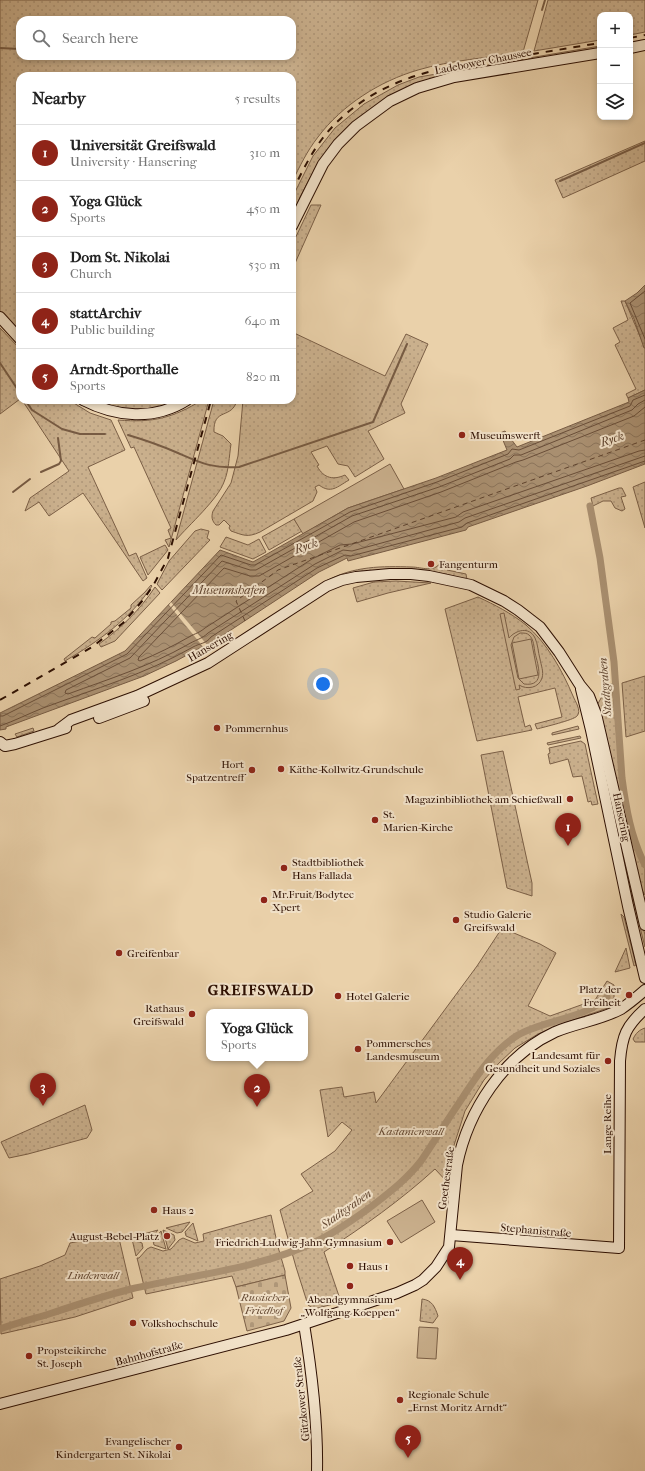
<!DOCTYPE html>
<html lang="en">
<head>
<meta charset="utf-8">
<style>
  body { margin:0; font-family:"IM FELL French Canon",serif; background:#f2f2f2; color:#222 }
  .controls { position:absolute; right:12px; top:12px; display:grid; overflow:hidden; border-radius:8px; box-shadow:0 2px 6px #0003 }
  .controls button { width:36px; height:36px; display:grid; place-items:center; padding:0; border:0; border-bottom:1px solid #e0e0e0; background:#fff; color:#222; font:20px sans-serif }
  .you { position:absolute; left:323px; top:684px; width:14px; height:14px; margin:-10px; border:3px solid #fff; border-radius:50%; background:#1a73e8; box-shadow:0 0 0 6px #1a73e833 }
  .badge { display:grid; place-items:center; width:26px; height:26px; border-radius:50%; background:#8f2418; color:#fff; font-size:13px; font-weight:700 }
  .pin { position:absolute; translate:-50% -33px; filter:drop-shadow(0 1px 2px #0008) }
  .pin::after { content:''; position:absolute; top:21px; width:14px; height:12px; background:inherit; clip-path:polygon(0 0,100% 0,50% 100%) }
  .popup { position:absolute; left:206px; top:1009px; width:102px; height:52px; box-sizing:border-box; display:grid; place-content:center; border-radius:8px; background:#fff; filter:drop-shadow(0 1px 3px #0005); font-size:13px; white-space:nowrap; color:#767676 }
  .popup b { font-size:15px; color:#222 }
  .popup::after { content:''; position:absolute; left:50%; top:100%; margin-left:-8px; border:8px solid transparent; border-top-color:#fff }
  .list { margin:0; padding:0; list-style:none }
  h2 { display:flex; justify-content:space-between; align-items:center; height:52px; margin:0; padding:0 16px; font-size:17px }
  h2 small { font-size:13px; font-weight:400; color:#767676 }
  .list li { display:grid; grid-template-columns:26px 1fr auto; gap:12px; align-items:center; box-sizing:border-box; height:56px; padding:0 16px; border-top:1px solid #e0e0e0 }
  .list b { display:block; font-size:15px; white-space:nowrap }
  .list p { margin:0; font-size:13px; white-space:nowrap; color:#767676 }
  .list em { font-size:13px; font-style:normal; color:#767676 }
  .icon { flex:none; width:22px; height:22px; fill:none; stroke:currentColor; stroke-width:2; stroke-linecap:round; stroke-linejoin:round }
  .map { position:relative; flex:none; width:645px; height:1471px; overflow:hidden }
  .search { position:absolute; background:#fff; box-shadow:0 2px 6px #0003; left:16px; top:16px; width:280px; height:44px; display:flex; align-items:center; gap:10px; box-sizing:border-box; padding:0 14px; border-radius:12px; color:#767676; font-size:15px }
  .panel { position:absolute; background:#fff; box-shadow:0 2px 6px #0003; left:16px; top:72px; width:280px; height:332px; border-radius:12px }
  .map>svg:first-child { display:block }
  .green { fill:url(#green-dots); stroke:#7b5f46; fill-rule:evenodd }
  .cemetery { fill:url(#cemetery-stones); stroke:#7b5f46 }
  .pitch { fill:#cab08d; stroke:#7b5f46; fill-rule:evenodd }
  .water { fill:url(#water-waves); stroke:#775b43 }
  .pier { fill:#ead1aa }
  .lines { fill:none; stroke-linecap:round; stroke-linejoin:round }
  .shore { stroke:#6a4e38; stroke-width:1 }
  .stream { stroke:#775b43; stroke-width:2 }
  .canal { stroke:#a98f70; stroke-width:7 }
  .ferry { stroke:#5e422d; stroke-width:1; stroke-dasharray:5 4; stroke-linecap:butt }
  .secondary-casing { stroke:#2c0e00; stroke-width:12 }
  .secondary { stroke:#f1e1c8; stroke-width:10 }
  .rail { stroke:#2c0e00; stroke-width:2; stroke-dasharray:7 7; stroke-linecap:butt }
  .poi-dot { fill:#8f2418; stroke:#f1e1c8; stroke-width:1.5 }
  .labels { text-anchor:middle; stroke-width:4; stroke-linejoin:round; paint-order:stroke }
  .street-label { font-size:11px; fill:#2c0e00; stroke:#f1e1c8 }
  .poi-label { font-size:11px; fill:#2c0e00; stroke:#f1e1c8; text-anchor:start }
  .park-label { font-size:11px; font-style:italic; fill:#634731; stroke:#f1e1c8 }
  .water-label { font-size:12px; font-style:italic; fill:#5e422d; stroke:#f1e1c8 }
  .district-label { font-size:15px; font-weight:bold; letter-spacing:1px; fill:#2c0e00; stroke:#f1e1c8 }
</style>
</head>
<body>
<div class="map">
<svg width="645" height="1471" viewBox="0 0 645 1471">
  <defs>
    <pattern id="green-dots" width="8" height="8" patternUnits="userSpaceOnUse"><rect width="8" height="8" fill="#cab08d"/><path d="M2 2h.1M6 6h.1" fill="none" stroke="#ae9678" stroke-width="1.8" stroke-linecap="round"/></pattern>
    <pattern id="cemetery-stones" width="16" height="16" patternUnits="userSpaceOnUse"><rect width="16" height="16" fill="#cab08d"/><path d="M2 7V4a2 2 0 0 1 4 0v3zM10 15v-3a2 2 0 0 1 4 0v3z" fill="#ae9678"/></pattern>
    <pattern id="water-waves" width="16" height="10" patternUnits="userSpaceOnUse"><rect width="16" height="10" fill="#a98f70"/><path d="M0 5q4-4 8 0t8 0" fill="none" stroke="#8a735a"/></pattern>
  </defs>
  <rect width="100%" height="100%" fill="#ead1aa"/>
  <filter id="stains"><feTurbulence type="fractalNoise" baseFrequency=".005" numOctaves="4"/><feColorMatrix values="0 0 0 0 .2 0 0 0 0 .09 0 0 0 0 .02 0 0 0 .5 -.17"/></filter>
  <radialGradient id="worn" r=".72"><stop offset=".6" stop-color="#630" stop-opacity="0"/><stop offset="1" stop-color="#630" stop-opacity=".3"/></radialGradient>
  <g class="green">
    <path d="M0,0H538L523,52C488,58 451,60 418,70C380,81 342,105 318,137C307,151 300,166 292,182V76H20V333L0,312ZM20,20H292V56H20Z"/>
    <path d="M548,0H645V32L630,35V15H600V40L534,51Z"/>
    <path d="M600,46V50L529,62V58Z"/>
    <path d="M523,59L522,62L416,85L335,142L310,178L300,197L292,218V198L313,156L335,128L364,104L398,85L419,77Z"/>
    <path d="M645,141V161L563,198L555,180Z"/>
    <path d="M311,205H321L292,270V245Z"/>
    <path d="M621,301H625L645,348V390L628,398L626,394L636,389L615,345L620,342L613,328L628,320Z"/>
    <path d="M0,328L20,349V399L0,414Z"/>
    <path d="M292,332L385,376L406,334L428,344L401,404L405,413L368,431L384,459L355,477L348,466L338,464L327,446L311,452L319,465L317,466C324,479 334,480 345,475L349,480C337,487 331,494 319,485L315,487L317,492L313,501L260,532C247,538 243,535 231,531L229,528L230,526L224,520L219,525H216C212,521 211,517 213,511L231,483L238,456L243,400H292Z"/>
    <path d="M22,400H69L90,413L111,420L125,450L88,467L129,556L136,553L147,578L143,581L83,493L49,516L39,502L25,511L30,498L69,471Z"/>
    <path d="M91,400H179C162,406 143,414 124,410C113,407 102,403 91,400Z"/>
    <path d="M202,400H209L169,547L165,540L171,538L168,530L171,528L134,447L131,448L118,420C153,423 173,418 202,400Z"/>
    <path d="M214,400H237C232,420 213,407 214,432L223,436L231,444C229,457 229,470 224,482C218,499 189,525 176,540Z"/>
    <path d="M645,482V528L633,487Z"/>
    <path d="M619,488H622L626,496L621,497L625,509L622,511L615,508L611,501H603L593,506L591,498Z"/>
    <path d="M294,519L302,531L269,550L262,537Z"/>
    <path d="M201,529L209,531L207,538L210,540L162,590L157,584L169,561L195,531Z"/>
    <path d="M226,537L248,545L259,539L266,552L253,559L220,547Z"/>
    <path d="M165,545L168,550L148,575L140,557Z"/>
    <path d="M440,563H446L447,570L466,574L467,580C439,571 408,566 378,570C361,573 344,578 327,582L326,581C354,566 382,566 412,567C421,567 434,573 440,563Z"/>
    <path d="M396,581L431,583L388,593L357,602L353,588L374,582Z"/>
    <path d="M151,585L152,586C130,619 99,641 65,661L64,659L92,637L95,638L111,624V622L115,621L131,608V605L145,592Z"/>
    <path d="M155,587L160,593L115,641L101,647L99,644C121,628 140,610 155,587Z"/>
    <path d="M478,597C495,605 511,613 526,625C547,643 562,670 573,696C575,701 582,711 577,716C574,720 544,727 537,729L535,724L562,717L555,688L518,697L525,727L530,725L532,730L477,741L445,609Z"/>
    <path d="M645,676V731L626,737L622,683Z"/>
    <path d="M609,684H612L621,779L632,836L645,867V895L640,887L596,707Z"/>
    <path d="M578,726L579,729L552,735V733Z"/>
    <path d="M33,728L34,731L17,737L15,734Z"/>
    <path d="M580,736L581,738L548,745L547,743Z"/>
    <path d="M597,736L645,935V947L616,833Z"/>
    <path d="M581,741L585,744L598,804L592,805L591,801L588,802L582,776L573,777L568,759L550,764L548,754L550,753L549,748Z"/>
    <path d="M503,751L532,883V896L507,888L481,755Z"/>
    <path d="M621,914L624,917L636,965L634,966Z"/>
    <path d="M502,928L540,944L556,953L528,1006L550,1016L595,1000L607,981L614,985V1006L567,1022L538,1034L515,1048L499,1063L484,1080L465,1111L448,1164V1183L435,1169C401,1200 363,1227 324,1252L341,1302L314,1309L308,1305L296,1267L280,1210L313,1191L301,1174L335,1151L352,1130L342,1122L328,1137L320,1090L342,1087L344,1097L374,1092L376,1103L477,966Z"/>
    <path d="M626,948L630,968L615,972Z"/>
    <path d="M645,1028V1042H635L633,1039C636,1033 639,1030 645,1028Z"/>
    <path d="M85,1105L92,1130L87,1138L28,1154L9,1158L1,1142Z"/>
    <path d="M271,1215L278,1247L285,1271V1275L236,1287L232,1276L146,1294L137,1258H139L147,1249L151,1247L163,1251L171,1249L179,1240L183,1238L195,1243L204,1241L203,1234Z"/>
    <path d="M190,1222L182,1232L177,1233L166,1228Z"/>
    <path d="M193,1223L198,1241L186,1236L185,1232Z"/>
    <path d="M158,1230C148,1242 147,1242 133,1237Z"/>
    <path d="M163,1230L174,1235L175,1240L168,1249Z"/>
    <path d="M161,1231L166,1249L154,1245L153,1241Z"/>
    <path d="M118,1234L133,1298L75,1317L1,1334L0,1279L40,1266L65,1255L70,1243Z"/>
    <path d="M132,1239L142,1243L143,1248L136,1256Z"/>
    <path d="M422,1299C432,1300 435,1307 438,1316L433,1323L420,1321Z"/>
  </g>
  <path class="cemetery" d="M285,1275L291,1308L284,1321L247,1331L236,1287Z"/>
  <g class="pitch">
    <path d="M390,464L404,489L348,508L303,534L294,519Z"/>
    <path d="M504,613L509,638C516,630 529,626 535,638C538,644 538,652 540,659C541,665 544,672 542,678C539,688 527,690 519,685L520,689L516,690L500,614ZM520,633C524,633 527,633 529,635C534,639 534,648 535,653C538,665 546,687 524,684L518,678L511,645L514,637Z"/>
    <path d="M531,639L538,675L519,679L512,643Z"/>
    <path d="M422,1200L435,1222L401,1243L387,1221Z"/>
    <path d="M419,1327L438,1328L436,1359L417,1358Z"/>
  </g>
  <g class="water">
    <path d="M645,285V348H644L634,319L625,301L637,293Z"/>
    <path d="M645,390V464L587,486L468,527L466,530L348,561L347,558L319,572L202,649L200,648L176,661L144,676L6,727V729L0,730V713L125,651L220,550L253,562L348,508L436,478L507,450L500,433L505,431L517,447L629,402L628,398Z"/>
  </g>
  <path class="pier" d="M171,602L208,646L204,648L169,605Z"/>
  <g class="lines">
    <g class="shore">
      <path d="M645,291L630,303L645,339"/>
      <path d="M645,400L638,404L632,410L521,455H514L510,459L439,487L352,516L256,570H250L222,561L130,658L66,690L65,693L68,694C109,679 150,666 187,645C195,640 202,639 208,633L315,564L343,550L352,551L459,522L465,518L645,456"/>
      <path d="M645,407L634,416L523,460L516,462L441,492L354,522L259,576H250L224,568L139,657L138,660L140,661C157,654 173,646 189,637C196,633 199,633 205,628L312,559L340,545L352,544L456,517L463,512L639,451L645,450"/>
      <path d="M0,716H3L127,654L221,555L251,565H255L350,512L437,482L508,454L512,449L519,450L630,406L633,400L645,395"/>
      <path d="M0,726C14,721 28,714 43,708C94,689 146,674 193,647C200,643 206,644 211,637L317,568L345,555L351,556L462,527L467,523L645,461"/>
    </g>
    <g class="stream">
      <path d="M542,10L545,0"/>
      <path d="M0,48L20,49"/>
      <path d="M560,181L645,143"/>
      <path d="M0,363L20,393"/>
      <path d="M25,400L32,410L62,429L80,434H105"/>
      <path d="M128,435C145,440 162,446 178,453C201,463 213,469 239,467L373,422L407,344"/>
      <path d="M41,472L59,464L61,461L58,438"/>
      <path d="M13,492L30,479"/>
    </g>
    <g class="canal">
      <path d="M590,506L600,558L614,662L622,778C626,808 631,838 645,865"/>
      <path d="M0,1329C16,1323 33,1319 49,1314C76,1305 103,1296 131,1289C192,1275 258,1269 315,1242C335,1233 354,1219 372,1206C390,1192 407,1179 421,1161C434,1142 446,1122 459,1103C476,1077 492,1051 518,1035C543,1020 588,1018 607,997"/>
    </g>
    <path class="ferry" d="M245,621L236,601L278,570L645,440"/>
    <g class="secondary-casing">
      <g id="secondary">
        <path d="M630,48L645,45"/>
        <path d="M292,226L323,164L338,144L356,126L390,101L417,88L454,77L600,53"/>
        <path d="M0,317L20,339"/>
        <path d="M83,400C116,417 154,421 187,400"/>
        <path d="M581,689L591,730L628,906L645,978"/>
        <path d="M99,718L144,701"/>
        <path d="M59,729L71,720L137,696L208,663L327,586L342,580L356,577L390,574H411L429,576L471,585L504,601L518,610L540,627L559,652L580,685L589,696L596,714L645,925"/>
        <path d="M0,742L5,746L15,744L66,728"/>
        <path d="M451,1235L619,1248L620,1061C622,1036 626,1026 645,1009"/>
        <path d="M304,1324C312,1373 318,1421 317,1471"/>
        <path d="M0,1404L286,1330L397,1293L415,1285L423,1280L436,1267L449,1247L457,1165C468,1111 503,1056 555,1032C576,1023 601,1020 621,1009C630,1003 637,997 645,990"/>
      </g>
    </g>
    <use href="#secondary" class="secondary"/>
    <g class="rail">
      <path d="M630,38L645,35"/>
      <path d="M292,192C301,174 310,155 322,139C351,101 395,79 441,69L600,43"/>
      <path d="M0,700L92,647L123,623L144,599L154,584L168,558L211,400"/>
    </g>
  </g>
  <g class="poi-dot">
    <circle cx="462" cy="435" r="4"/>
    <circle cx="431" cy="564" r="4"/>
    <circle cx="217" cy="728" r="4"/>
    <circle cx="281" cy="769" r="4"/>
    <circle cx="252" cy="770" r="4"/>
    <circle cx="570" cy="799" r="4"/>
    <circle cx="375" cy="820" r="4"/>
    <circle cx="284" cy="868" r="4"/>
    <circle cx="264" cy="900" r="4"/>
    <circle cx="456" cy="920" r="4"/>
    <circle cx="119" cy="953" r="4"/>
    <circle cx="629" cy="995" r="4"/>
    <circle cx="338" cy="996" r="4"/>
    <circle cx="192" cy="1014" r="4"/>
    <circle cx="358" cy="1049" r="4"/>
    <circle cx="608" cy="1061" r="4"/>
    <circle cx="154" cy="1210" r="4"/>
    <circle cx="167" cy="1236" r="4"/>
    <circle cx="390" cy="1242" r="4"/>
    <circle cx="350" cy="1266" r="4"/>
    <circle cx="350" cy="1286" r="4"/>
    <circle cx="133" cy="1323" r="4"/>
    <circle cx="29" cy="1356" r="4"/>
    <circle cx="400" cy="1400" r="4"/>
    <circle cx="179" cy="1447" r="4"/>
  </g>
  <g class="labels">
    <g class="street-label">
      <text transform="translate(483 61) rotate(-11)" y="4">Ladebower Chaussee</text>
      <text transform="translate(210 646) rotate(-30)" y="4">Hansering</text>
      <text transform="translate(622 817) rotate(78)" y="4">Hansering</text>
      <text transform="translate(607 1124) rotate(-90)" y="4">Lange Reihe</text>
      <text transform="translate(446 1178) rotate(-82)" y="4">Goethestraße</text>
      <text transform="translate(536 1230) rotate(5)" y="4">Stephanistraße</text>
      <text transform="translate(149 1353) rotate(-15)" y="4">Bahnhofstraße</text>
      <text transform="translate(301 1399) rotate(-96)" y="4">Gützkower Straße</text>
    </g>
    <g class="poi-label">
      <text x="470" y="439">Museumswerft</text>
      <text x="439" y="568">Fangenturm</text>
      <text x="225" y="732">Pommernhus</text>
      <text x="244" y="768" text-anchor="end">Hort<tspan x="244" dy="13">Spatzentreff</tspan></text>
      <text x="289" y="773">Käthe-Kollwitz-Grundschule</text>
      <text x="562" y="803" text-anchor="end">Magazinbibliothek am Schießwall</text>
      <text x="383" y="818">St.<tspan x="383" dy="13">Marien-Kirche</tspan></text>
      <text x="292" y="866">Stadtbibliothek<tspan x="292" dy="13">Hans Fallada</tspan></text>
      <text x="272" y="898">Mr.Fruit/Bodytec<tspan x="272" dy="13">Xpert</tspan></text>
      <text x="464" y="918">Studio Galerie<tspan x="464" dy="13">Greifswald</tspan></text>
      <text x="127" y="957">Greifenbar</text>
      <text x="621" y="993" text-anchor="end">Platz der<tspan x="621" dy="13">Freiheit</tspan></text>
      <text x="346" y="1000">Hotel Galerie</text>
      <text x="184" y="1012" text-anchor="end">Rathaus<tspan x="184" dy="13">Greifswald</tspan></text>
      <text x="366" y="1047">Pommersches<tspan x="366" dy="13">Landesmuseum</tspan></text>
      <text x="600" y="1059" text-anchor="end">Landesamt für<tspan x="600" dy="13">Gesundheit und Soziales</tspan></text>
      <text x="162" y="1214">Haus 2</text>
      <text x="159" y="1240" text-anchor="end">August-Bebel-Platz</text>
      <text x="382" y="1246" text-anchor="end">Friedrich-Ludwig-Jahn-Gymnasium</text>
      <text x="358" y="1270">Haus 1</text>
      <text x="350" y="1303" text-anchor="middle">Abendgymnasium<tspan x="350" dy="13">„Wolfgang Koeppen“</tspan></text>
      <text x="141" y="1327">Volkshochschule</text>
      <text x="37" y="1354">Propsteikirche<tspan x="37" dy="13">St. Joseph</tspan></text>
      <text x="408" y="1398">Regionale Schule<tspan x="408" dy="13">„Ernst Moritz Arndt“</tspan></text>
      <text x="171" y="1445" text-anchor="end">Evangelischer<tspan x="171" dy="13">Kindergarten St. Nikolai</tspan></text>
    </g>
    <g class="park-label">
      <text x="411" y="1135">Kastanienwall</text>
      <text x="93" y="1279">Lindenwall</text>
      <text x="264" y="1301">Russischer<tspan x="264" dy="13">Friedhof</tspan></text>
    </g>
    <g class="water-label">
      <text transform="translate(612 439) rotate(-19)" y="4">Ryck</text>
      <text transform="translate(306 546) rotate(-19)" y="4">Ryck</text>
      <text x="229" y="594">Museumshafen</text>
      <text transform="translate(605 687) rotate(-95)" y="4">Stadtgraben</text>
      <text transform="translate(346 1209) rotate(-35)" y="4">Stadtgraben</text>
    </g>
    <g class="district-label">
      <text x="261" y="995">GREIFSWALD</text>
    </g>
  </g>
  <rect width="100%" height="100%" filter="url(#stains)"/>
  <rect width="100%" height="100%" fill="url(#worn)"/>
</svg>
<div class="controls">
<button>+</button>
<button>−</button>
<button><svg class="icon" aria-label="layers" viewBox="0 0 24 24"><path d="M12 4l9 5-9 5-9-5zM3 14l9 5 9-5"/></svg></button>
</div>
<div class="you"></div>
<div class="pin badge" style="left:568px;top:846px">1</div>
<div class="pin badge" style="left:257px;top:1107px">2</div>
<div class="popup"><b>Yoga Glück</b>Sports</div>
<div class="pin badge" style="left:43px;top:1106px">3</div>
<div class="pin badge" style="left:460px;top:1280px">4</div>
<div class="pin badge" style="left:408px;top:1458px">5</div>
<div class="search"><svg class="icon" aria-label="search" viewBox="0 0 24 24"><circle cx="10" cy="10" r="6"/><path d="M15 15l6 6"/></svg>Search here</div>
<section class="panel">
<h2>Nearby<small>5 results</small></h2>
<ul class="list">
<li><span class="badge">1</span><div><b>Universität Greifswald</b><p>University · Hansering</p></div><em>310 m</em></li>
<li><span class="badge">2</span><div><b>Yoga Glück</b><p>Sports</p></div><em>450 m</em></li>
<li><span class="badge">3</span><div><b>Dom St. Nikolai</b><p>Church</p></div><em>530 m</em></li>
<li><span class="badge">4</span><div><b>stattArchiv</b><p>Public building</p></div><em>640 m</em></li>
<li><span class="badge">5</span><div><b>Arndt-Sporthalle</b><p>Sports</p></div><em>820 m</em></li>
</ul>
</section>
</div>
</body>
</html>
